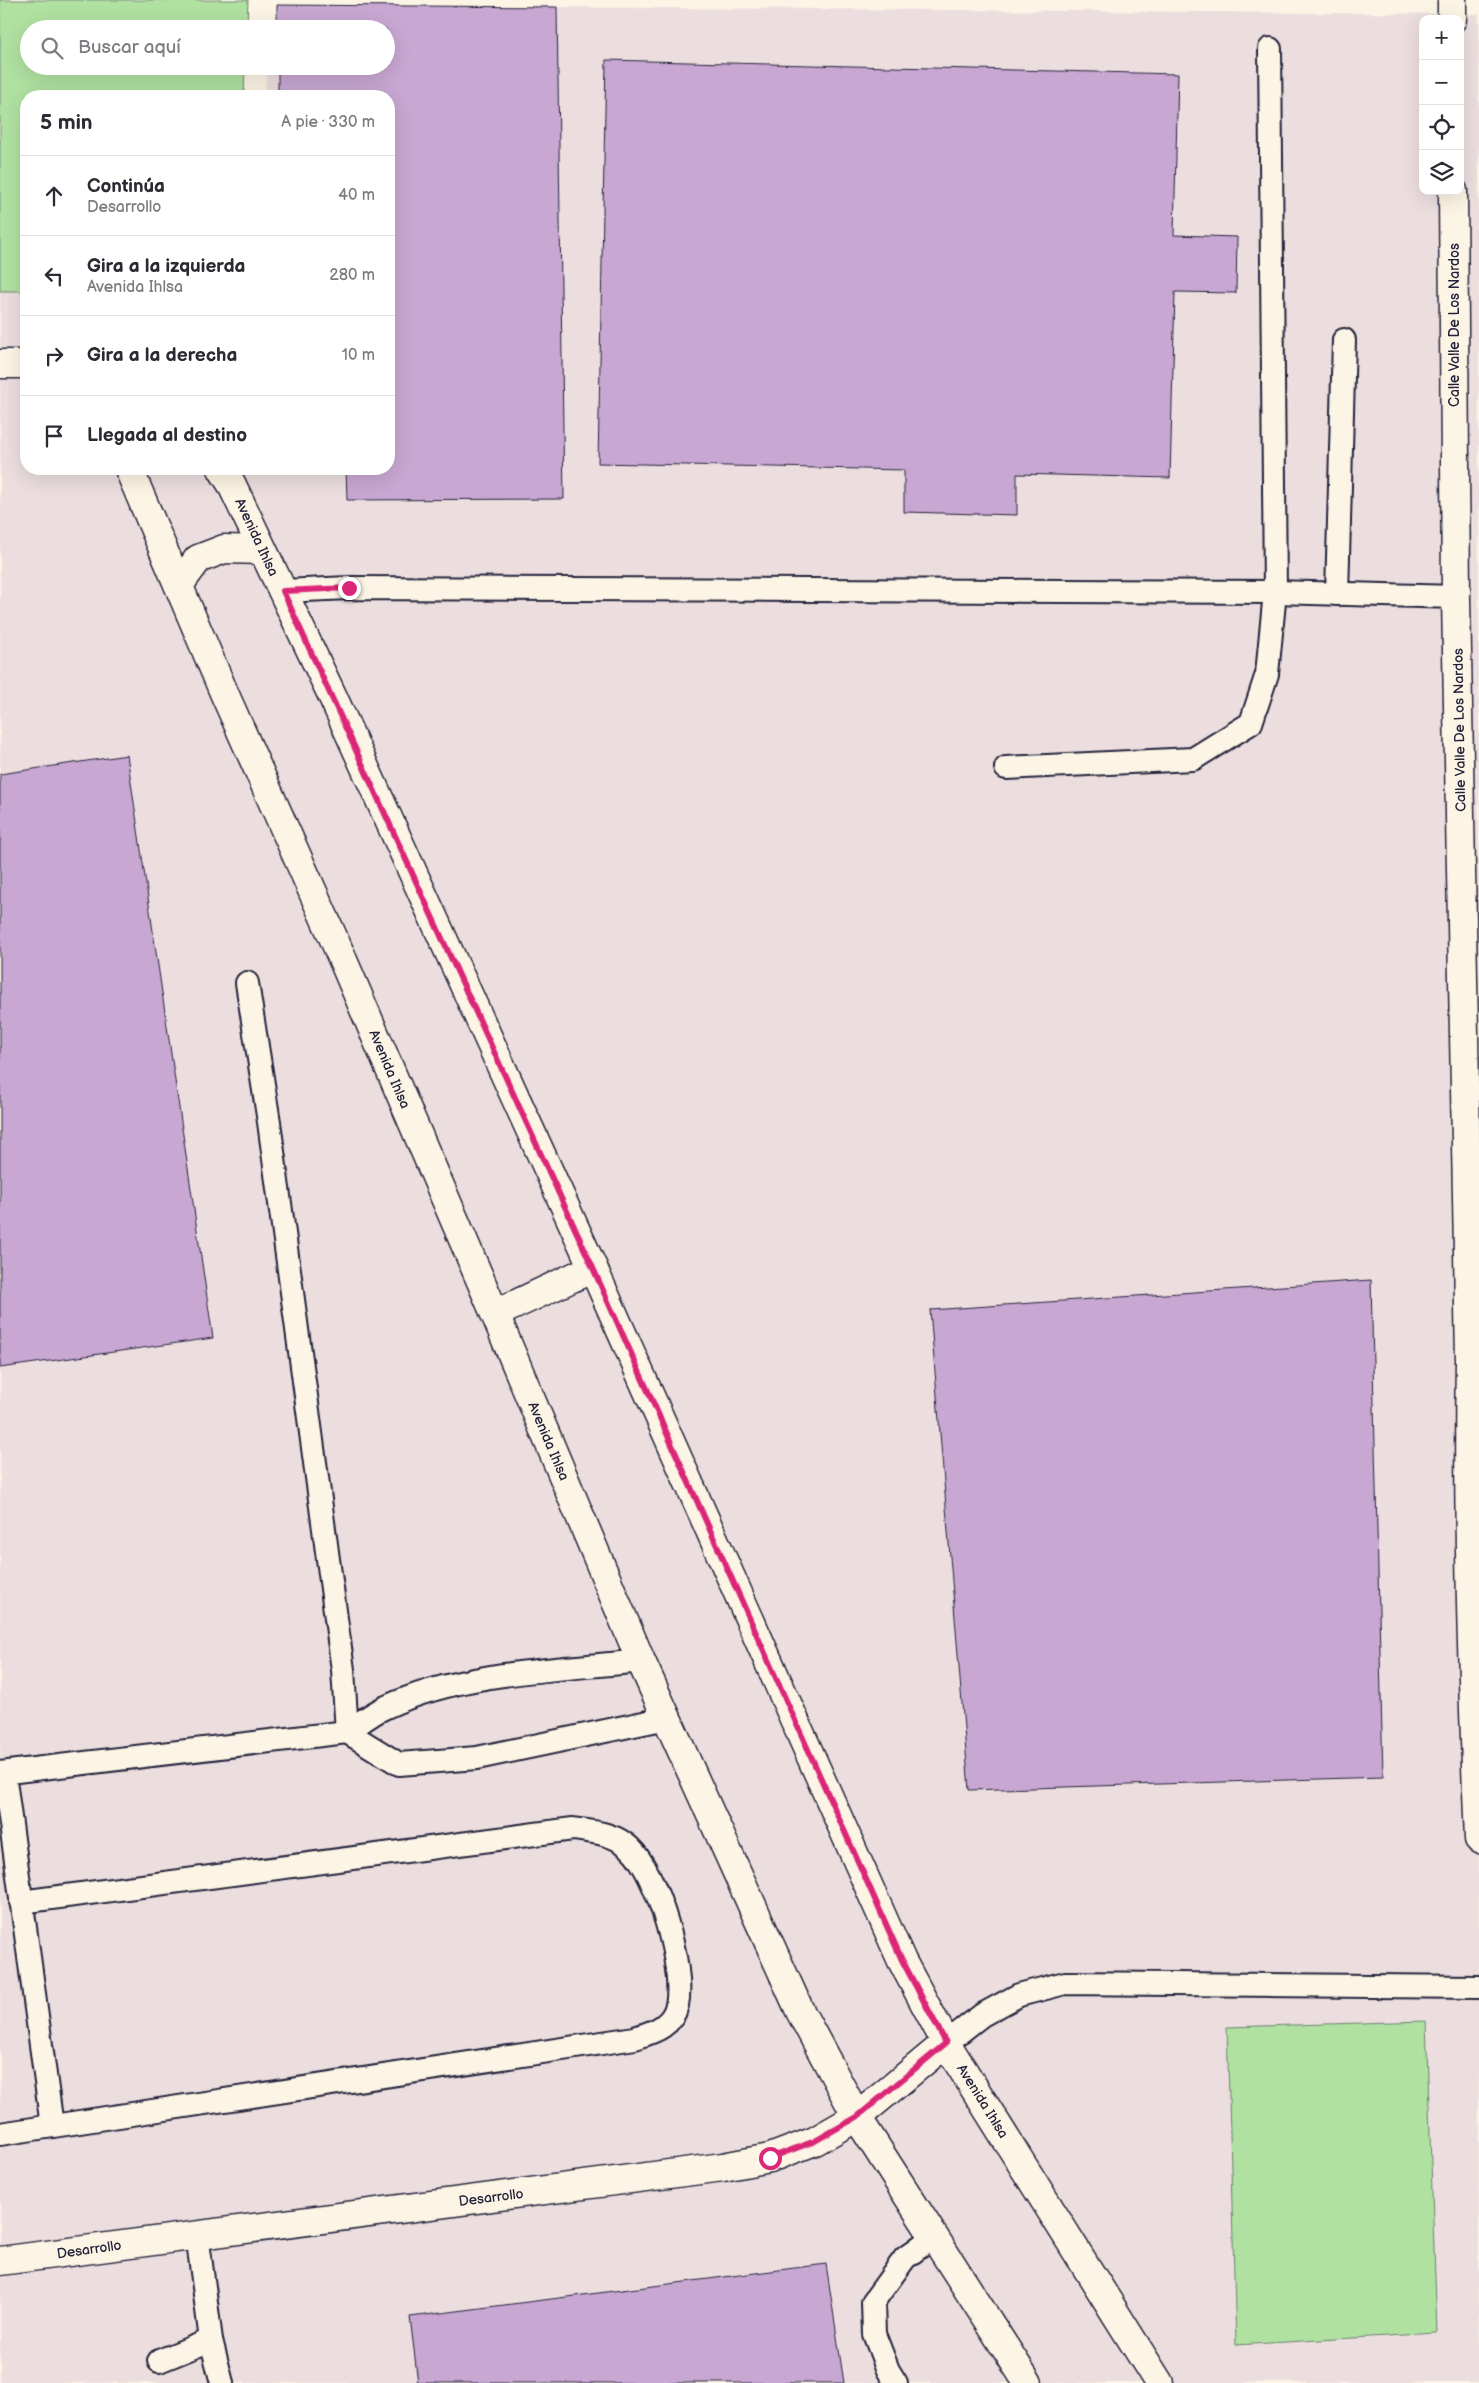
<!DOCTYPE html>
<html lang="es">
<head>
<meta charset="utf-8">
<style>
  body { margin:0; font-family:"Balsamiq Sans",sans-serif; background:#f2f2f3; color:#2b2b33 }
  .controls { position:absolute; right:15px; top:15px; display:grid; overflow:hidden; border-radius:10px; box-shadow:0 5px 20px #0002 }
  .controls button { width:45px; height:45px; display:grid; place-items:center; padding:0; border:0; border-bottom:1px solid #e1e1e2; background:#fff; color:#2b2b33; font:25px sans-serif }
  .stop { position:absolute; width:15px; height:15px; margin:-11px; border:4px solid #db2777; border-radius:50%; background:#fff }
  .stop.end { background:#db2777; border-color:#fff; box-shadow:0 1px 5px #0008 }
  .list { margin:0; padding:0; list-style:none }
  h2 { display:flex; justify-content:space-between; align-items:center; height:65px; margin:0; padding:0 20px; font-size:21px }
  h2 small { font-size:16px; font-weight:400; color:#7c7c81 }
  .list li { display:grid; grid-template-columns:32px 1fr auto; gap:15px; align-items:center; box-sizing:border-box; height:80px; padding:0 20px; border-top:1px solid #e1e1e2 }
  .list b { display:block; font-size:19px; white-space:nowrap }
  .list p { margin:0; font-size:16px; white-space:nowrap; color:#7c7c81 }
  .list em { font-size:16px; font-style:normal; color:#7c7c81 }
  .icon { flex:none; width:28px; height:28px; fill:none; stroke:currentColor; stroke-width:2; stroke-linecap:round; stroke-linejoin:round }
  .map { position:relative; flex:none; width:1479px; height:2383px; overflow:hidden }
  .search { position:absolute; background:#fff; box-shadow:0 5px 20px #0002; left:20px; top:20px; width:375px; height:55px; display:flex; align-items:center; gap:12px; box-sizing:border-box; padding:0 18px; border-radius:28px; color:#7c7c81; font-size:19px }
  .panel { position:absolute; background:#fff; box-shadow:0 5px 20px #0002; left:20px; top:90px; width:375px; height:385px; border-radius:20px }
  .map>svg:first-child { display:block }
  .built { fill:#ecdedf; fill-rule:evenodd }
  .green { fill:#b0e1a1; stroke:#69826e }
  .building { fill:#c8a7d2; stroke:#22223b }
  .lines { fill:none; stroke-linecap:round; stroke-linejoin:round }
  .service-casing { stroke:#22223b; stroke-width:26 }
  .minor-casing { stroke:#22223b; stroke-width:31 }
  .tertiary-casing { stroke:#22223b; stroke-width:31 }
  .service { stroke:#fcf5e5; stroke-width:22 }
  .minor { stroke:#fcf5e5; stroke-width:28 }
  .tertiary { stroke:#fcf5e5; stroke-width:28 }
  .route { stroke:#db2777; stroke-width:6 }
  .labels { text-anchor:middle; stroke-width:4.5; stroke-linejoin:round; paint-order:stroke }
  .street-label { font-size:14px; fill:#22223b; stroke:#fcf5e5 }
</style>
</head>
<body>
<div class="map">
<svg width="1479" height="2383" viewBox="0 0 1479 2383">
  <rect width="100%" height="100%" fill="#fcf5e5"/>
  <filter id="ink" filterUnits="userSpaceOnUse"><feTurbulence type="fractalNoise" baseFrequency=".02" numOctaves="2"/><feDisplacementMap in="SourceGraphic" scale="10" xChannelSelector="R" yChannelSelector="G"/><feConvolveMatrix kernelMatrix="1 2 1 2 8 2 1 2 1" color-interpolation-filters="sRGB"/></filter>
  <g filter="url(#ink)">
    <path class="built" d="M277,5L1479,14V2383H0V291H26V469H389V96H264L268,66H386V29H274ZM1423,19H1460V191H1423Z"/>
    <g class="green">
      <path d="M0,0H248L247,29H29V66H245L244,96H26V291H0Z"/>
      <path d="M1426,2021L1437,2333L1236,2345L1227,2027Z"/>
    </g>
    <g class="building">
      <path d="M277,5L557,7L564,499L347,500L346,469H389V96H278V66H386V29H277Z"/>
      <path d="M606,60L1178,74L1174,235L1237,237L1236,293L1175,292L1170,478L1017,474V515L904,512V470L598,463Z"/>
      <path d="M127,755L213,1338L0,1368V774Z"/>
      <path d="M1371,1280L1383,1777L969,1790L930,1310Z"/>
      <path d="M826,2264L844,2383H418L410,2317Z"/>
    </g>
    <g class="lines">
      <g class="service-casing">
        <g id="service">
          <path d="M283,591L349,588L1275,592L1456,597"/>
          <path d="M1337,594L1344,340"/>
          <path d="M1006,768L1193,759L1251,723L1267,674L1275,592L1270,49"/>
          <path d="M247,983L269,1122L343,1670L347,1732"/>
          <path d="M347,1732L399,1764L477,1758L667,1718"/>
          <path d="M0,1773L347,1732C360,1723 372,1713 386,1707C464,1671 557,1670 641,1661"/>
          <path d="M4,1773L52,2126"/>
          <path d="M946,2043L982,2015L1019,1995L1065,1983L1479,1987"/>
          <path d="M0,2134L635,2038C653,2032 672,2027 677,2005C685,1968 657,1873 630,1848C615,1833 592,1832 573,1829L21,1902"/>
          <path d="M197,2234L211,2340L222,2383"/>
          <path d="M159,2361L211,2340"/>
          <path d="M896,2383L888,2370L874,2334L873,2302L905,2258L933,2237"/>
        </g>
      </g>
      <g class="minor-casing">
        <g id="minor">
          <path d="M0,364H26"/>
          <path d="M129,469L225,695L333,937L495,1314L641,1661L800,2011L857,2117L1028,2383"/>
          <path d="M222,469L231,483L332,695L593,1268L902,1961L946,2043L1159,2383"/>
          <path d="M179,585L198,559L224,549L262,550"/>
          <path d="M495,1314L593,1268"/>
          <path d="M0,2261L723,2167L770,2158L815,2141L857,2117L946,2043"/>
        </g>
      </g>
      <g class="tertiary-casing">
        <g id="tertiary">
          <path d="M1452,0V19"/>
          <path d="M1453,191L1456,597L1470,1361C1467,1520 1472,1680 1479,1839"/>
        </g>
      </g>
      <use href="#service" class="service"/>
      <use href="#minor" class="minor"/>
      <use href="#tertiary" class="tertiary"/>
    </g>
  </g>
  <g class="lines" filter="url(#ink)">
    <path class="route" d="M349,588L283,591L593,1268L902,1960L946,2043L857,2117L815,2141L770,2158"/>
  </g>
  <g class="labels">
    <g class="street-label">
      <text transform="translate(1454 325) rotate(-90)" y="5">Calle Valle De Los Nardos</text>
      <text transform="translate(257 537) rotate(65)" y="5">Avenida Ihlsa</text>
      <text transform="translate(1459 730) rotate(-91)" y="5">Calle Valle De Los Nardos</text>
      <text transform="translate(390 1069) rotate(67)" y="5">Avenida Ihlsa</text>
      <text transform="translate(549 1441) rotate(67)" y="5">Avenida Ihlsa</text>
      <text transform="translate(983 2101) rotate(58)" y="5">Avenida Ihlsa</text>
      <text transform="translate(491 2197) rotate(-7)" y="5">Desarrollo</text>
      <text transform="translate(89 2249) rotate(-8)" y="5">Desarrollo</text>
    </g>
  </g>
</svg>
<div class="controls">
<button>+</button>
<button>−</button>
<button><svg class="icon" aria-label="locate" viewBox="0 0 24 24"><circle cx="12" cy="12" r="6"/><path d="M12 2v4M12 18v4M2 12h4M18 12h4"/></svg></button>
<button><svg class="icon" aria-label="layers" viewBox="0 0 24 24"><path d="M12 4l9 5-9 5-9-5zM3 14l9 5 9-5"/></svg></button>
</div>
<div class="stop" style="left:770px;top:2158px"></div>
<div class="stop end" style="left:349px;top:588px"></div>
<div class="search"><svg class="icon" aria-label="search" viewBox="0 0 24 24"><circle cx="10" cy="10" r="6"/><path d="M15 15l6 6"/></svg>Buscar aquí</div>
<section class="panel">
<h2>5 min<small>A pie · 330 m</small></h2>
<ul class="list">
<li><svg class="icon" aria-label="ahead" viewBox="0 0 24 24"><path d="M12 20V5M6 11l6-6 6 6"/></svg><div><b>Continúa</b><p>Desarrollo</p></div><em>40 m</em></li>
<li><svg class="icon" aria-label="left" viewBox="0 0 24 24"><path d="M17 20v-9H6M10 6l-5 5 5 5"/></svg><div><b>Gira a la izquierda</b><p>Avenida Ihlsa</p></div><em>280 m</em></li>
<li><svg class="icon" aria-label="right" viewBox="0 0 24 24"><path d="M7 20v-9h11M14 6l5 5-5 5"/></svg><div><b>Gira a la derecha</b></div><em>10 m</em></li>
<li><svg class="icon" aria-label="arrive" viewBox="0 0 24 24"><path d="M6 21V4h12l-3 4 3 4H6"/></svg><div><b>Llegada al destino</b></div></li>
</ul>
</section>
</div>
</body>
</html>
